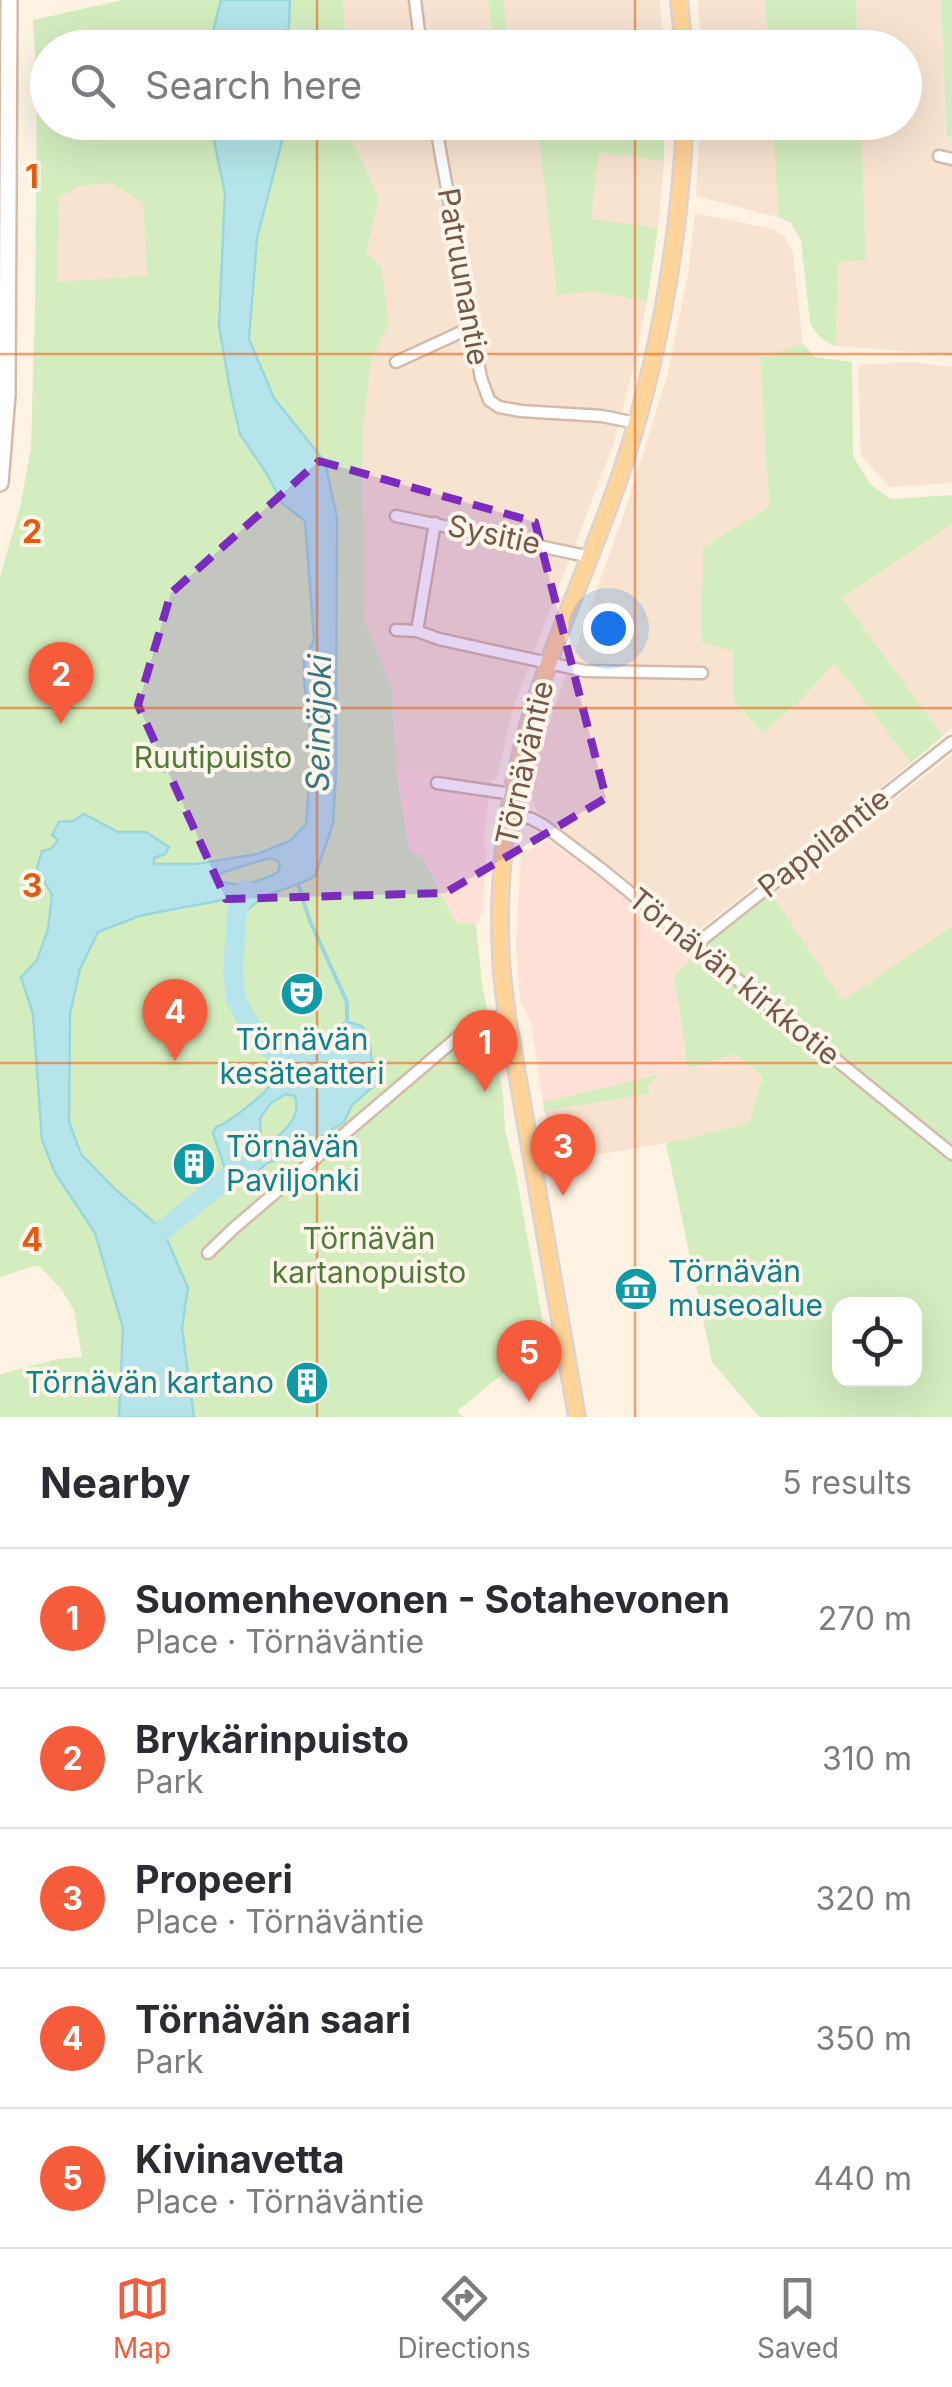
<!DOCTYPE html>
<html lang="en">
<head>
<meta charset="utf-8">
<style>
  body { margin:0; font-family:Inter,sans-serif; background:#f2f2f3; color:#2b2b33 }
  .controls { position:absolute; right:30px; bottom:30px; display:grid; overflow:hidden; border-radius:20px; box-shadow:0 10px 40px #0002 }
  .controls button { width:90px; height:90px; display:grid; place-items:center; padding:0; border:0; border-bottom:2px solid #e1e1e2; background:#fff; color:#2b2b33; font:50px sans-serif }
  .you { position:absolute; left:608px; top:628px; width:35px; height:35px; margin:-25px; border:8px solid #fff; border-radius:50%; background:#1a73e8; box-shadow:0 0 0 15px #1a73e833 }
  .badge { display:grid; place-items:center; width:65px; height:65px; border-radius:50%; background:#f45c3c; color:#fff; font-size:32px; font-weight:700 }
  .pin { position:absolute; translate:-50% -82px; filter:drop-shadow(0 2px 5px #0008) }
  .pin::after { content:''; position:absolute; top:52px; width:35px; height:30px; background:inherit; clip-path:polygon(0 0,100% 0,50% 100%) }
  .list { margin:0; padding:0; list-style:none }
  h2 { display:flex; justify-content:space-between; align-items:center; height:130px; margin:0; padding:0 40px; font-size:42px }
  h2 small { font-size:32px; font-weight:400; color:#7c7c81 }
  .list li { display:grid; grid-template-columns:65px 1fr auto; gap:30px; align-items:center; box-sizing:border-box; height:140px; padding:0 40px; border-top:2px solid #e1e1e2 }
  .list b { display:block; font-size:38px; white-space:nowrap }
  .list p { margin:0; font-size:32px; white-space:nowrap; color:#7c7c81 }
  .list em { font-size:32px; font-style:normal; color:#7c7c81 }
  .icon { flex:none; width:55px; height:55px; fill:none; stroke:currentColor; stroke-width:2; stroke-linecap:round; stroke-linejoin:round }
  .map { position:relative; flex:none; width:952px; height:1417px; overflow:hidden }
  .search { position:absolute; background:#fff; box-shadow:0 10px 40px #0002; left:30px; right:30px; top:30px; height:110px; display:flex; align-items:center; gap:25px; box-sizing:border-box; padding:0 35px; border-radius:55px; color:#7c7c81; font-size:38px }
  .sheet { height:830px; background:#fff }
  nav { display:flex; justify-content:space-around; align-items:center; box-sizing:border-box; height:140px; border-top:2px solid #e1e1e2; background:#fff; font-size:28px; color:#7c7c81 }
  nav a { display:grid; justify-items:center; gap:5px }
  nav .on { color:#f45c3c }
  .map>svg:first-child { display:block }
  .residential { fill:#f7e3d0 }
  .commercial { fill:#ffe0d6 }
  .green { fill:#d4edbf; fill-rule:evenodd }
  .water { fill:#b5e5ea; stroke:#9ad6dd; stroke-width:2.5; fill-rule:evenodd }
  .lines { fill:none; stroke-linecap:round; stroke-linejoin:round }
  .stream { stroke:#9ad6dd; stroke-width:4 }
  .river { stroke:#b5e5ea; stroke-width:20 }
  .street-casing { stroke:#d3baaa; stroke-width:15 }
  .secondary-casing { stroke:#d6baa7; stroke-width:20 }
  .primary-casing { stroke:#dcd3cf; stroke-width:20 }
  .street { stroke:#fff; stroke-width:10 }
  .secondary { stroke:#fff; stroke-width:15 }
  .primary { stroke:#ffd499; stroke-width:15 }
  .marked { fill:#7b2cbf; fill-opacity:0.2; stroke:#7b2cbf; stroke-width:8; stroke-dasharray:20 12; stroke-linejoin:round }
  .grid { fill:none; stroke:#e8590c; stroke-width:2.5; stroke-opacity:0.55 }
  .labels { text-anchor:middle; stroke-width:8; stroke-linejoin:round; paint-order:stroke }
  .street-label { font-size:30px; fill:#795646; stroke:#fff6eb }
  .park-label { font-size:30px; fill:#507a3a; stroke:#fff6eb }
  .culture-label { font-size:30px; fill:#0d838f; stroke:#fff6eb; text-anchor:start }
  .water-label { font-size:32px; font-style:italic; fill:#387880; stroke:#fff6eb }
  .grid-label { font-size:32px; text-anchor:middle; font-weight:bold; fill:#e8590c; stroke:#fff6eb; stroke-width:8; stroke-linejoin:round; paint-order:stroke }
</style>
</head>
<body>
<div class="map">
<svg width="952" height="1417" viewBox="0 0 952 1417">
  <rect width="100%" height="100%" fill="#fef2e2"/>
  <g class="residential">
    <path d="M343,0H488L493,47H346Z"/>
    <path d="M504,0H660L663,47H508Z"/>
    <path d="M698,0H765L768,47H701Z"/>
    <path d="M856,0H941L947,137L952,139V355L836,346L838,262L866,260L861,123L904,122V48L858,47Z"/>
    <path d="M349,123H537L557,294L589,290L647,302L636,357L613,446L532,657L512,712L497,777L491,783L396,769L392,689L364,619L362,439L371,361L389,324L366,253L379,198L350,136Z"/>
    <path d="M700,123H773L778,217L696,196Z"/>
    <path d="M599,152L664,161L658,228L591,220Z"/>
    <path d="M112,183L144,203L148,277L57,283L59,197L80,186Z"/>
    <path d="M695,213L773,229L784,236L793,253L803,344L760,358L769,507L703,547L734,651V701L761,733L800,701L835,663L911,763L695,933L536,810L532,797L542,743L627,505L667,377L688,276Z"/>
    <path d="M910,362L952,367V483L889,487L861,455L858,365Z"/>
    <path d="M952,524V729L943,736L842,598Z"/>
    <path d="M952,755V926L843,1002L772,894Z"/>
    <path d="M734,1054L763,1076L749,1123L666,1143L555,1162L545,1111L649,1094L648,1084L662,1074L688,1069Z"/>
  </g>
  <g class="commercial">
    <path d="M396,769L491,783L483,840L486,851L483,910L476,925L455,922L425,858L409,851Z"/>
    <path d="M548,840L615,889L694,955L674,978L688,1069L543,1102L531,1023L520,1000L516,944L521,854Z"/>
  </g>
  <g class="green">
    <path d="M122,0H221L212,35L213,47L48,48V122L213,123V136L225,193L219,326L267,474L282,503L305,521L314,640L304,660V681L312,746L306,824L290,841L257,854L196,864L153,865V858L146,832H118L84,815C72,825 56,848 42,852L37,868L52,895L48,929L37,960L22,977L33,1014L42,1140L55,1173L95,1233L123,1328L119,1417H0V1374L58,1359L82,1357L74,1310L61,1289L38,1265L0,1277V577L20,507L31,448L35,305L37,86L33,20ZM112,183L143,203L147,276L57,282L59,197L80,186Z"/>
    <path d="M290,0H343L346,47L288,48Z"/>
    <path d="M488,0H504L508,47H493Z"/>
    <path d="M765,0H856L858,47H768Z"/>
    <path d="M941,0H952V138L947,137Z"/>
    <path d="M284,123H349L350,136L379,198L366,253L381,266L389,324L371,361L362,439L364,619L392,689L396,769L409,850L424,858L455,922L476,925L482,983L503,1094L505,1130L515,1169L546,1339L457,1411L463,1417H194L182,1328L188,1288L163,1230L116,1189L81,1154L69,1122L70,1014L80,969L98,932L139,916L181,910L225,899L233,898L249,909L258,898L315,876L333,825L337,758L338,655L325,462L274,398L249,339L257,238L283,137Z"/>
    <path d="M537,123H664V161L599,152L591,219L658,228L647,302L592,291L557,295Z"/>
    <path d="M773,123H861L866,260L838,262L836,346C823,342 817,335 810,323L801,241L791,223L778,217Z"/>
    <path d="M803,344L815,357L852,362L853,456L871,485L891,499L952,495V524L842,598L943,736L911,763L835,663L800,701L762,733L734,701V651L701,642L703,547L769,507L760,358Z"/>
    <path d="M269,858L278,861L280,865L279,872C258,881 239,889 217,880L219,875L224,872Z"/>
    <path d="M772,894L843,1001L952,926V1417H759L712,1362L666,1143L749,1123L763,1076L734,1054L688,1069L674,977L694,955ZM840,1304H914V1380H840Z"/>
    <path d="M662,1074L648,1084L649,1094L544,1111L543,1102Z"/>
  </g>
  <g class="water">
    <path d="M221,0H290L288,47H213L212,35Z"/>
    <path d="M213,123H284L283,137L257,238L249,339L274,398L325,462L337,518L336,773L333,824L315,876C293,890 267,889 249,909L239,907L233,898L139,916L98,932L80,969L70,1014L69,1122L81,1154L115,1189L163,1230L188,1288L182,1328L194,1417H119L123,1328L95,1233L55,1173L42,1140L33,1014L21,977L37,960L48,929L52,895L37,868L42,851L51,849L58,840L52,835L59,822L73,821L84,814L118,832H146L169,847L165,854L154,858V864H196L257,854L290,841L306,824L312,746L304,681V660L314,640L305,521L282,503L267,474L240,434L231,395L219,326L225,193L213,136ZM269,858L278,861L280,865L278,872C259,882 239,889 218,880L219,875L224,872Z"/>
    <path d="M348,1022L362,1026L370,1043L374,1086L352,1105L344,1122L298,1152L267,1163L245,1183L229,1177L224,1166L213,1133L216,1127C226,1125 262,1096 268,1088C277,1075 279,1055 292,1045C298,1040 307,1037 314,1034L325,1038L335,1034L338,1025ZM286,1094L295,1096C302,1117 284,1132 269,1144L261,1140L260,1118L271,1103Z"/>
  </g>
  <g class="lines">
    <path class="stream" d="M298,884L310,921L347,1002V1024"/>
    <g class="river">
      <path d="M246,890L237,911L233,971L236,999L247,1020L266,1046L295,1064L300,1072"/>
      <path d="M163,1230L214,1189L250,1158"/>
    </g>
    <g class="street-casing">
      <g id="street">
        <path d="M415,0L421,48"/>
        <path d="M435,122L481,378L489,400L499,407L521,411L602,416L636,423"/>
        <path d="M939,156L952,159"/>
        <path d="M396,362L472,327"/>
        <path d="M396,516L591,557"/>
        <path d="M396,630L417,631L439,639L585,671L702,673"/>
        <path d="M417,631L435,523"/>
        <path d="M437,783L512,794"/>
        <path d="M509,813L532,819L543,825L600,868L952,1154"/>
        <path d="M695,945L952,742"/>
        <path d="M208,1253L234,1228L472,1025L485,1019L507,1016"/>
      </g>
    </g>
    <g class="secondary-casing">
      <path id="secondary" d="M0,483L7,395L9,0"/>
    </g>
    <g class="primary-casing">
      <g id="primary">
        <path d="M679,0L684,48"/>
        <path d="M577,1417L507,1016C505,996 501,975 501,955C497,882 506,808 525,737C549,647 591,562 621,473C659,360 679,242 685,122"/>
      </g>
    </g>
    <use href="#street" class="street"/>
    <use href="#secondary" class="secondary"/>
    <use href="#primary" class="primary"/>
  </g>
  <path class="marked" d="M319,461L535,522L606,798L445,893L226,899L138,705L171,593Z"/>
  <path class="grid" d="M317,0V48M635,0V48M317,122V1417M635,122V1417M0,354H952M0,708H952M0,1063H952"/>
  <defs>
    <g id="theatre-disc" transform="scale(2.25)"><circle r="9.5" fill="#0f9aa8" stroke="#fff6eb"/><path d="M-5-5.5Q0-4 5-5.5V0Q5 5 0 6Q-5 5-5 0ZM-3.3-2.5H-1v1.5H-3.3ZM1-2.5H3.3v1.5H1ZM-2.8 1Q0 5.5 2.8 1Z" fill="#fff"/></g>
    <g id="building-disc" transform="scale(2.25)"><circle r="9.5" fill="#0f9aa8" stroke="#fff6eb"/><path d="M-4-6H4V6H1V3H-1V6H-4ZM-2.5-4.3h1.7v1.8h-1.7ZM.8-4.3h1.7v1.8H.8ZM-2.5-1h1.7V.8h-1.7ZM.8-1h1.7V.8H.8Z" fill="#fff"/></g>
    <g id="museum-disc" transform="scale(2.25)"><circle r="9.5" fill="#0f9aa8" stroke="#fff6eb"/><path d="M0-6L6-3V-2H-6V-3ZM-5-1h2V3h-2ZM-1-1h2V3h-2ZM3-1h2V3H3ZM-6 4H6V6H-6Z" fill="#fff"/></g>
  </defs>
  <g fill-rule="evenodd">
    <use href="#theatre-disc" x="302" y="994"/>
    <use href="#building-disc" x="194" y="1164"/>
    <use href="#museum-disc" x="636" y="1289"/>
    <use href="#building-disc" x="307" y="1383"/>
  </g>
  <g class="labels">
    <g class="street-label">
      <text transform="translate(463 277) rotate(80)" y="10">Patruunantie</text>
      <text transform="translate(494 535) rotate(12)" y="10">Sysitie</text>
      <text transform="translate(525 763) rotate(-77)" y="10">Törnäväntie</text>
      <text transform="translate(824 843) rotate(-38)" y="10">Pappilantie</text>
      <text transform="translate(734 977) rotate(39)" y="10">Törnävän kirkkotie</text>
    </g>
    <g class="park-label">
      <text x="213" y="768">Ruutipuisto</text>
      <text x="369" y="1249">Törnävän<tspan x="369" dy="34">kartanopuisto</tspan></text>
    </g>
    <g class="culture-label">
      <text x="302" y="1050" text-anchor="middle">Törnävän<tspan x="302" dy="34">kesäteatteri</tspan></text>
      <text x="226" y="1157">Törnävän<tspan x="226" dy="34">Paviljonki</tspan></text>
      <text x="668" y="1282">Törnävän<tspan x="668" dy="34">museoalue</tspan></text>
      <text x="274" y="1393" text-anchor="end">Törnävän kartano</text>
    </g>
    <g class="water-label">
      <text transform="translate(319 723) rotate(-89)" y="11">Seinäjoki</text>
    </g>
  </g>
  <g class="grid-label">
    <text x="32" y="188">1</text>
    <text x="32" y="543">2</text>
    <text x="32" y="897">3</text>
    <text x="32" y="1251">4</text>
  </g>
</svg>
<div class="controls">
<button><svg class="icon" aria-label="locate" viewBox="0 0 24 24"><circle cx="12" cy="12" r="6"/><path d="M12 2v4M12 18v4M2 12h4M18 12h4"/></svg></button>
</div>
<div class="you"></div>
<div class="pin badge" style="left:485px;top:1092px">1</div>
<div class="pin badge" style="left:61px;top:724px">2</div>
<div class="pin badge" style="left:563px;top:1196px">3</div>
<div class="pin badge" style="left:175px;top:1061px">4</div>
<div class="pin badge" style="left:529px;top:1402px">5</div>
<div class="search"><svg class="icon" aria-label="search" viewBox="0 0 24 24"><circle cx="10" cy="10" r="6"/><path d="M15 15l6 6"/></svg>Search here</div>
</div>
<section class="sheet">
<h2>Nearby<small>5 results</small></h2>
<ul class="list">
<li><span class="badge">1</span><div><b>Suomenhevonen - Sotahevonen</b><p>Place · Törnäväntie</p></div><em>270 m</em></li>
<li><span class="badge">2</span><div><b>Brykärinpuisto</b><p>Park</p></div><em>310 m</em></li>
<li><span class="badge">3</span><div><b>Propeeri</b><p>Place · Törnäväntie</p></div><em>320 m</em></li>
<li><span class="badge">4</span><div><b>Törnävän saari</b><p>Park</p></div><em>350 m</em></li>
<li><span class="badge">5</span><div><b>Kivinavetta</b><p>Place · Törnäväntie</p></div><em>440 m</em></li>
</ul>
</section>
<nav>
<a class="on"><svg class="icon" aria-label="map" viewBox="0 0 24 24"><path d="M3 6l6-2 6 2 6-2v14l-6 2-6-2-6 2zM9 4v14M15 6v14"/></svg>Map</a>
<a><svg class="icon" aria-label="directions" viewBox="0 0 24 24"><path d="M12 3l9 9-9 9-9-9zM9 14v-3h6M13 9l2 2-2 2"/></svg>Directions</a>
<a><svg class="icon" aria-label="saved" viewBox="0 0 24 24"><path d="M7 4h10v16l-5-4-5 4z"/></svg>Saved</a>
</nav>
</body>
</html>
